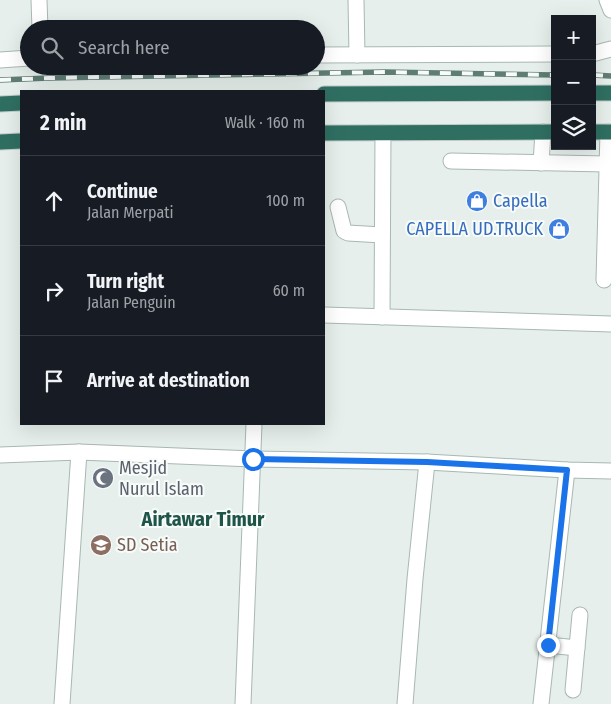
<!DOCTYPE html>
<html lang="en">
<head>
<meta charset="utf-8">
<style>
  body { margin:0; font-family:"Fira Sans Condensed",sans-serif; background:#242831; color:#f1f3f6 }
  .controls { position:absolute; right:15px; top:15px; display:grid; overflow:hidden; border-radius:0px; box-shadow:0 5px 20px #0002 }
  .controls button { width:45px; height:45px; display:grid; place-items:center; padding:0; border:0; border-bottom:1px solid #363941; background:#171b24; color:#f1f3f6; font:25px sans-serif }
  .stop { position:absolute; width:15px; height:15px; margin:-11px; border:4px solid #1a73e8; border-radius:50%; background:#fff }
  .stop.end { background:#1a73e8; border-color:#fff; box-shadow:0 1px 5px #0008 }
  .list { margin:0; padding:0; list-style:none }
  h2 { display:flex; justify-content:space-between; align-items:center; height:65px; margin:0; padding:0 20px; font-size:21px }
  h2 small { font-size:16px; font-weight:400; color:#9ea1a6 }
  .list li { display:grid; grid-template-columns:32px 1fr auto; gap:15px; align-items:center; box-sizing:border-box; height:90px; padding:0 20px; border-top:1px solid #363941 }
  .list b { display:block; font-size:19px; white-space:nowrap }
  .list p { margin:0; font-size:16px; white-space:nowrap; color:#9ea1a6 }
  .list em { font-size:16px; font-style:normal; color:#9ea1a6 }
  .icon { flex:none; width:28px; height:28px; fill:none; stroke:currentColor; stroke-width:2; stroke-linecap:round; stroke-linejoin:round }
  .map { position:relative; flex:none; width:611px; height:704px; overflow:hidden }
  .search { position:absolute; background:#171b24; box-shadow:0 5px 20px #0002; left:20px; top:20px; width:305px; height:55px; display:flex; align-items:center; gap:12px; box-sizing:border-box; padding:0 18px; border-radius:28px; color:#9ea1a6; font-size:19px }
  .panel { position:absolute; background:#171b24; box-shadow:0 5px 20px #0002; left:20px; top:90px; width:305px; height:335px; border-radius:0px }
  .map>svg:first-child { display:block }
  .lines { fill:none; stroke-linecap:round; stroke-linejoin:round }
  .minor-casing { stroke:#a8b8b2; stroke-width:17 }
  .highway-casing { stroke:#c2cac8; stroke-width:17 }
  .minor { stroke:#fff; stroke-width:15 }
  .highway { stroke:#2f6f62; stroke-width:15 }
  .rail-casing { stroke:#5f7d75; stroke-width:5.5 }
  .rail { stroke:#f7fbf9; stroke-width:4; stroke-dasharray:11; stroke-linecap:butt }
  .route { stroke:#1a73e8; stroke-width:6 }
  .labels { text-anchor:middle; stroke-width:4; stroke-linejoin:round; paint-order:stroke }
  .shop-label { font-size:18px; fill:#366cbe; stroke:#f7fbf9; text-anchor:start }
  .worship-label { font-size:18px; fill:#5b616d; stroke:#f7fbf9; text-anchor:start }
  .education-label { font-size:18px; fill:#785e54; stroke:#f7fbf9; text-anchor:start }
  .quarter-label { font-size:20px; font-weight:bold; fill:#1f5548; stroke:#f7fbf9 }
</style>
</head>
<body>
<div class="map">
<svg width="611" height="704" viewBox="0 0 611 704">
  <rect width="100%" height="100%" fill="#e6efeb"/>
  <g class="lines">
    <g class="minor-casing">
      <g id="minor">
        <path d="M39,0L40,29"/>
        <path d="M356,0L357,55"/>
        <path d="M607,0L611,10"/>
        <path d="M592,54L611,49"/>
        <path d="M316,55L555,54"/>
        <path d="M0,60L29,58"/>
        <path d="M451,161L607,164"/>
        <path d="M541,163L543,132"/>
        <path d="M338,207L344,231L348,233L382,235"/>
        <path d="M604,280L608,132"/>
        <path d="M324,315L611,324"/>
        <path d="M382,317L383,133"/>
        <path d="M0,455L79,452L253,459L427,462L567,470L611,471"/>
        <path d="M548,645L577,648"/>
        <path d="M573,690L580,615"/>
        <path d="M62,704L79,452"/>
        <path d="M243,704L254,424"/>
        <path d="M405,704L415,579L427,462"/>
        <path d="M541,704L567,470"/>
      </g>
    </g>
    <g class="highway-casing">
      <g id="highway">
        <path d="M592,93H611"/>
        <path d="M324,94L555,93"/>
        <path d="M0,104L21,103"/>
        <path d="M592,132H611"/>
        <path d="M324,133L555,132"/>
        <path d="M0,142L21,141"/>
      </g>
    </g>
    <use href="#minor" class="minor"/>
    <use href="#highway" class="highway"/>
    <g class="rail-casing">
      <g id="rail">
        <path d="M592,75L611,76"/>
        <path d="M0,80L49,78L385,72L555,75"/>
      </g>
    </g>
    <use href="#rail" class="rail"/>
  </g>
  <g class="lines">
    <path class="route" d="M253,459L427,462L567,470L548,645"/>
  </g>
  <defs>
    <g id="shop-disc" transform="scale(1.125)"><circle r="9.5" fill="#3f7fe0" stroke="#f7fbf9"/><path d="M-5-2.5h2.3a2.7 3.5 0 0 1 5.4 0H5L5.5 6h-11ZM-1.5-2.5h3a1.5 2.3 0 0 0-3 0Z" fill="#fff"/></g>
    <g id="mosque-disc" transform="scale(1.125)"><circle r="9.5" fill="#6b7280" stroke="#f7fbf9"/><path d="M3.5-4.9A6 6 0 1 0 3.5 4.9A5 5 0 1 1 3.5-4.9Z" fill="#fff"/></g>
    <g id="school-disc" transform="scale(1.125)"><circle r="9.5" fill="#8d6e63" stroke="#f7fbf9"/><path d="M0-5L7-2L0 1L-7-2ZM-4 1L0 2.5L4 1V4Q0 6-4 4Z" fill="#fff"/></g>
  </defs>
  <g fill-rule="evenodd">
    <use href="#shop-disc" x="477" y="201"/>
    <use href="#shop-disc" x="559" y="229"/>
    <use href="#mosque-disc" x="103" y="478"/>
    <use href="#school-disc" x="101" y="545"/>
  </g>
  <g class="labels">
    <g class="shop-label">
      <text x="493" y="207">Capella</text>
      <text x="543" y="235" text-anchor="end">CAPELLA UD.TRUCK</text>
    </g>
    <g class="worship-label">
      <text x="119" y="474">Mesjid<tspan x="119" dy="21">Nurul Islam</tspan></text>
    </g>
    <g class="education-label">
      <text x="117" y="551">SD Setia</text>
    </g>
    <g class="quarter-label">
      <text x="203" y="526">Airtawar Timur</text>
    </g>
  </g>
</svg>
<div class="controls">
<button>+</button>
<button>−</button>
<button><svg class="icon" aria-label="layers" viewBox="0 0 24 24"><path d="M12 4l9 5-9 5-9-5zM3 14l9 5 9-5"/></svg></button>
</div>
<div class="stop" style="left:253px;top:459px"></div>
<div class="stop end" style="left:548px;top:645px"></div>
<div class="search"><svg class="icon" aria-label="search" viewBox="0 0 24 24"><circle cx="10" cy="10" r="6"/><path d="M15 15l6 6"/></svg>Search here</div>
<section class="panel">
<h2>2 min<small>Walk · 160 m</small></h2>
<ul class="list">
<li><svg class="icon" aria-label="ahead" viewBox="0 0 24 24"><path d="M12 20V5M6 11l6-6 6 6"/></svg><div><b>Continue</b><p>Jalan Merpati</p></div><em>100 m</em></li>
<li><svg class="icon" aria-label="right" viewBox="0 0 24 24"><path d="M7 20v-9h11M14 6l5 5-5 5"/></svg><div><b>Turn right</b><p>Jalan Penguin</p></div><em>60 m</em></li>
<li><svg class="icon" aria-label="arrive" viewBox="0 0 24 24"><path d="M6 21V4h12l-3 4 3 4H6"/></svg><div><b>Arrive at destination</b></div></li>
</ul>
</section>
</div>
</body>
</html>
